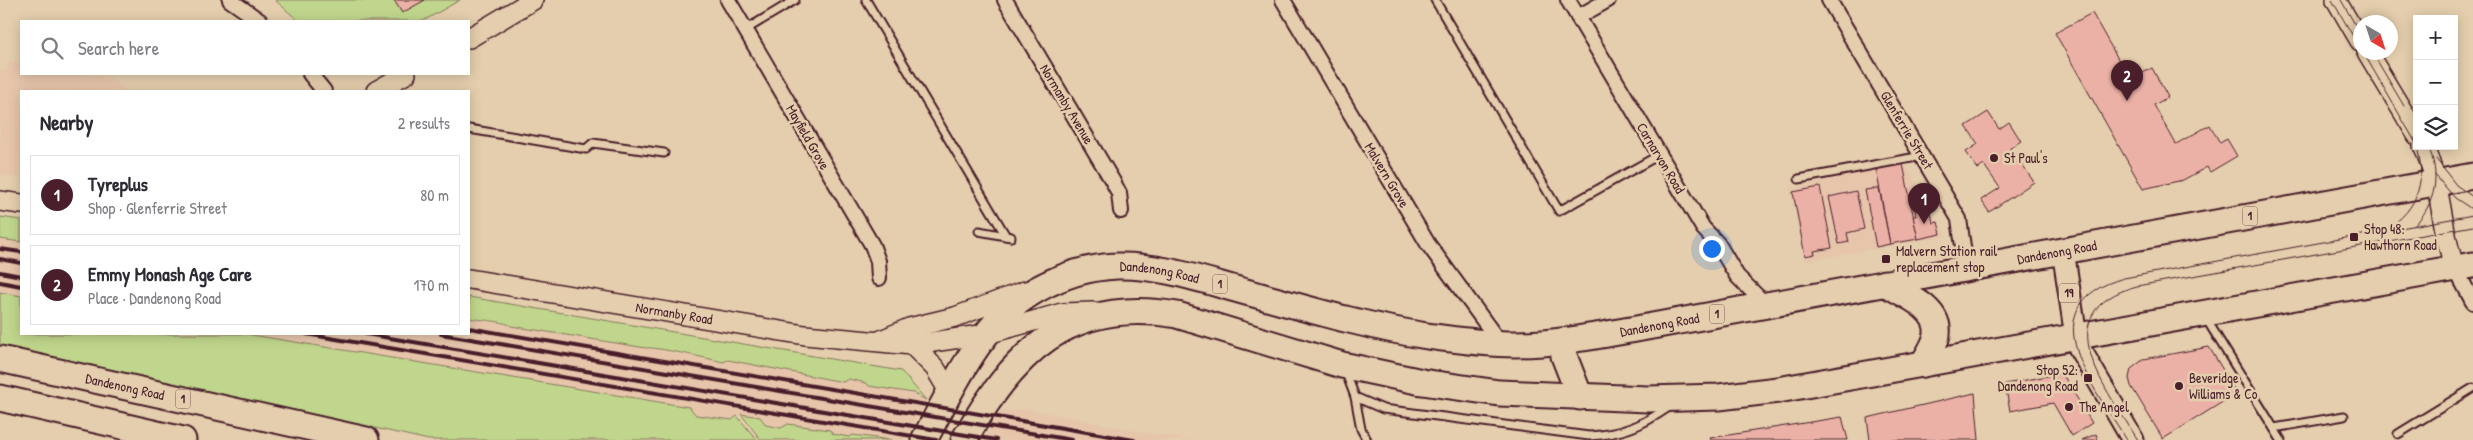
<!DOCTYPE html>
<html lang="en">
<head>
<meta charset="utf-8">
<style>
  body { margin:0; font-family:"Patrick Hand",sans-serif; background:#f2f2f3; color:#2b2b33 }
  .controls { position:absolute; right:15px; top:15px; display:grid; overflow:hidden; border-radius:0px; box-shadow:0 2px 12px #0003 }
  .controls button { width:45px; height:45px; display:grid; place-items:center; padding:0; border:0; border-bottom:1px solid #e1e1e2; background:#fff; color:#2b2b33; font:25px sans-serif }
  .compass { position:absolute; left:2353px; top:15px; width:45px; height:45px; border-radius:50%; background:#fff; box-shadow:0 2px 12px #0003; rotate:141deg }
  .you { position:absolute; left:1711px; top:248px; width:18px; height:18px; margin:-12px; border:4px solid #fff; border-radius:50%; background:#1a73e8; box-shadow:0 0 0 8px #1a73e833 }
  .badge { display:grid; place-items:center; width:32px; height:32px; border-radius:50%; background:#4a1f2b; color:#fff; font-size:16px; font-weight:700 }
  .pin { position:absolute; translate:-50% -41px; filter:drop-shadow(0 1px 2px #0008) }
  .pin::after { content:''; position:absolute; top:26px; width:18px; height:15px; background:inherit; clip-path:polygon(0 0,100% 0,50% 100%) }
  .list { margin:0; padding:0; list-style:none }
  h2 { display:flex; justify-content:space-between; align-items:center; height:65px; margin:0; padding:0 20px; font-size:21px }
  h2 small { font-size:16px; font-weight:400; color:#7c7c81 }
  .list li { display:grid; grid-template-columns:32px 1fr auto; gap:15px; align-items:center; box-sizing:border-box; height:80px; margin:0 10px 10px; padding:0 10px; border:1px solid #e1e1e2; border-radius:0px }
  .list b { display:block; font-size:19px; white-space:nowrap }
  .list p { margin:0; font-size:16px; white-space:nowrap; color:#7c7c81 }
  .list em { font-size:16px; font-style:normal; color:#7c7c81 }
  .icon { flex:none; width:28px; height:28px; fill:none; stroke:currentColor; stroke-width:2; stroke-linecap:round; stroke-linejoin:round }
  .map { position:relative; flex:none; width:2473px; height:440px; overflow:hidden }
  .search { position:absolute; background:#fff; box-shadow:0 2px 12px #0003; left:20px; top:20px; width:450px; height:55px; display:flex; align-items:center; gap:12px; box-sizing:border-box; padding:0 18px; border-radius:0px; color:#7c7c81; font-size:19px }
  .panel { position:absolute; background:#fff; box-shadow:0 2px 12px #0003; left:20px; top:90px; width:450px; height:245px; border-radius:0px }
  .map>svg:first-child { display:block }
  .built { fill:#e6c5ab }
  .green { fill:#c0d68c; stroke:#857a5c }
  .building { fill:#ebb1a6; stroke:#4a1f2b }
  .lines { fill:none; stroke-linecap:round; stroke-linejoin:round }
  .lane-casing { stroke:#4a1f2b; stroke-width:11 }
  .street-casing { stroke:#4a1f2b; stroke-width:18 }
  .secondary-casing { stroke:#4a1f2b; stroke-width:22 }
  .primary-casing { stroke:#4a1f2b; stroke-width:25 }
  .highway-casing { stroke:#4a1f2b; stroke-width:29 }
  .lane { stroke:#e4cead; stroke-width:7 }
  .street { stroke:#e4cead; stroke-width:14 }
  .secondary { stroke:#e4cead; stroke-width:19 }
  .primary { stroke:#e4cead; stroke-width:21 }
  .highway { stroke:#e4cead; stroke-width:25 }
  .tram { stroke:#4a1f2b; stroke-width:1 }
  .rail { stroke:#4a1f2b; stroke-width:4 }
  .poi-dot { fill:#4a1f2b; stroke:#e4cead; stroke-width:2 }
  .labels { text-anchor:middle; stroke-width:5; stroke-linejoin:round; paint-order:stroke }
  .shield { fill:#e4cead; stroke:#785452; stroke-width:1 }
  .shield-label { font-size:12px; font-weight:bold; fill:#4a1f2b }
  .street-label { font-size:14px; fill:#4a1f2b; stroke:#e4cead }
  .poi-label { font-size:14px; fill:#4a1f2b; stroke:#e4cead; text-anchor:start }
</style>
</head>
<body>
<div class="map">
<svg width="2473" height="440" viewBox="0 0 2473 440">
  <rect width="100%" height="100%" fill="#e4cead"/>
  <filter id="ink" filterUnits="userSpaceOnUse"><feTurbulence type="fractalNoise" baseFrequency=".02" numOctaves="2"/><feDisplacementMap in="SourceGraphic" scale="10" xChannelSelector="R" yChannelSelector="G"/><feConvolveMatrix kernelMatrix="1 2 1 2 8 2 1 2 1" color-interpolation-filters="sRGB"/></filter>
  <g filter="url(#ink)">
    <g class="built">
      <path d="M9,61L21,63V74H88L111,78L128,91H21V178L0,175V70L7,71Z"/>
      <path d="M1904,163L1947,236L1805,261L1790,188Z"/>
      <path d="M0,239L21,242V296L0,292Z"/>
      <path d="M469,318L495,323L502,322L511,326L645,348L651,347L662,351L723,362L727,360L843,382L849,379L866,383L869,386L913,393L926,400L904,440L853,435L849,437L766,425L759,417L741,414L732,420L696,415L689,407L246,334H469Z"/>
      <path d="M1027,409L1130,430L1190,440H984L1000,412Z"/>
    </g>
    <g class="green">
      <path d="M275,0H460L423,21H299Z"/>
      <path d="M0,217L21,220V242L0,239Z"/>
      <path d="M0,292L21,296V334H246L689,407L696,415L732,420L737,416L757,440H429L0,345Z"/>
      <path d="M469,297L901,371L926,400L913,393L869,386L866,383L849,379L843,382L728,360L723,362C711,359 652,346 646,348L511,326C505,321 479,320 469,318Z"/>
      <path d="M741,414L760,417L766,425L781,428L788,424L830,430L833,434L849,437L853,435L891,440H761Z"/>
    </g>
    <g class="building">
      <path d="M394,0H425L402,13Z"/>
      <path d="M2092,13L2130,80L2152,68L2168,97L2154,105L2176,144L2210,125L2220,143L2227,139L2237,156L2210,172L2207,167L2183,180L2143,189L2055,33Z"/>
      <path d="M1988,112L1999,129L2009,122L2021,141L2010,148L2034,182L1989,212L1981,200L2000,188L1984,165L1978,169L1966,152L1978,144L1966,126Z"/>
      <path d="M1903,164L1918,239L1890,244L1876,169Z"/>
      <path d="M1820,187L1832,248L1814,251L1815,254L1805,256L1793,192Z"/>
      <path d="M1879,188L1890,244L1876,247L1865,190Z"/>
      <path d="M1856,191L1864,229L1847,233L1849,242L1839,244L1829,197Z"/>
      <path d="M1922,196L1930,207L1933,223L1938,222L1941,234L1918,239L1913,216H1916L1913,198Z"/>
      <path d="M2209,347L2237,393L2163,439L2131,386L2129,378L2131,369L2144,359Z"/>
      <path d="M2058,374L2065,378L2092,423L2072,436L2053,403L2010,411L2005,384Z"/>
      <path d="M1975,393L1979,440H1870L1867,418Z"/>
      <path d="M1842,417L1848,440H1711L1710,438Z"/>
      <path d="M2096,434L2098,440H2082Z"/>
    </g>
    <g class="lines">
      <g class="lane-casing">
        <g id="lane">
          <path d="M866,0L1006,236"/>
          <path d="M1435,0L1559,211L1659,155"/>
          <path d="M745,30L795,0"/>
          <path d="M469,129L586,149L593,143L664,153"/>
          <path d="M1799,179L1922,156"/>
          <path d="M979,231L1011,237"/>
          <path d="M2205,317L2281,440"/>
          <path d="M1346,373L1355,397L1383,409L1589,436C1623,434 1641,426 1669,407"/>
          <path d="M1355,397L1361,429L1367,440"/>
          <path d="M2274,428L2344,416"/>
          <path d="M2398,434L2473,388"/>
        </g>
      </g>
      <g class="street-casing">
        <g id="street">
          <path d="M230,0L260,21"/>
          <path d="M728,0L872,245L878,261L879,278"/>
          <path d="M1005,0L1112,180L1119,193L1121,211"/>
          <path d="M1283,0L1428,244L1500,343"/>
          <path d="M1568,0L1703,228L1718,244L1737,276L1766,305"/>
          <path d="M1829,0L1959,219L1966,267"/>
          <path d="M1578,17L1608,0"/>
          <path d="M310,74L324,91"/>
          <path d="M2455,268L2473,302"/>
        </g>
      </g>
      <g class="secondary-casing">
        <g id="secondary">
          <path d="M2336,0L2360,41"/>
          <path d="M469,38L533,0"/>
          <path d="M2367,52L2417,135"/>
          <path d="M376,91L406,74"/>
          <path d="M2423,146C2443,187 2440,228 2455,268"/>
          <path d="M0,201L21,204"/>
          <path id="s1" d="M469,279L805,335L912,345L987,334L1062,313L1093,312"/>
          <path d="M879,341L909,328L955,317L1025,291"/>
          <path d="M912,345L935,368L950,393"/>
        </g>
      </g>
      <g class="primary-casing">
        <path id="primary" d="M2063,250L2076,337L2080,349L2133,440"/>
      </g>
      <g class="highway-casing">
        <g id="highway">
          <path d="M1884,283C1903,294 1941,308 1937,335C1935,345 1928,355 1923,364"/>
          <path d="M1562,341L1564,356L1580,397"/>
          <path id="s2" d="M0,359L366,440"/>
          <path d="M0,398L183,440"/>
          <path id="s3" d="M924,440C953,387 981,321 1036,290C1061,276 1088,267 1117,266C1159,265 1199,279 1239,290C1301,307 1363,326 1427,336C1456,340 1486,344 1515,344C1556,344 1596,336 1636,329L2473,176"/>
          <path d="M964,440C1013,353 1069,296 1177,315L1342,365L1422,382L1499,393L1648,399L1719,397L1778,390L2473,265"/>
        </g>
      </g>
      <use href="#lane" class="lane"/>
      <use href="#street" class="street"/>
      <use href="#secondary" class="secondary"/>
      <use href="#primary" class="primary"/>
      <use href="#highway" class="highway"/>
      <g class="tram">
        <path d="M2332,0L2360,48"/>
        <path d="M2341,0L2360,33"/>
        <path d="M2363,52L2416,143"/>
        <path d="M2372,52L2404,106"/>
        <path d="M2436,159L2456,185L2473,197"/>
        <path d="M2435,175L2455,198L2473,210"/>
        <path d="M2414,226C2436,203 2441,175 2428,146"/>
        <path d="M2384,230C2421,210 2428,175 2414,138"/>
        <path d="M2127,440C2095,389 2026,305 2124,278L2473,215"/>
        <path d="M2138,440C2108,391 2042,312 2137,286L2473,226"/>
      </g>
      <g class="rail">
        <path d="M0,249L21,252"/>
        <path d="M0,259L21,263"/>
        <path d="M0,272L21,276"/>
        <path d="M0,282L21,286"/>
        <path d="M469,328L1134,440"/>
        <path d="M306,334L936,440"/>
        <path d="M366,334L996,440"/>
        <path d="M441,334L1072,440"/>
      </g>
    </g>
  </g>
  <g class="poi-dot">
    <circle cx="1994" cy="158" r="5"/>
    <rect x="2349" y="232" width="10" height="10" rx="2.5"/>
    <rect x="1881" y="254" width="10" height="10" rx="2.5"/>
    <rect x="2083" y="373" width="10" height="10" rx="2.5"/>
    <circle cx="2179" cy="386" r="5"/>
    <circle cx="2069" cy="407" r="5"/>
  </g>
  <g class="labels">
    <g class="shield">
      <rect x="2242.5" y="206.5" width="15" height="19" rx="4"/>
      <rect x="1212.5" y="274.5" width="15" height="19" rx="4"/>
      <rect x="2059" y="283.5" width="20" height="19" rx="4"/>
      <rect x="1709.5" y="304.5" width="15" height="19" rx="4"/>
      <rect x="175.5" y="389.5" width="15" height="19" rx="4"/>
    </g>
    <g class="shield-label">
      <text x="2250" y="220">1</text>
      <text x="1220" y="288">1</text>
      <text x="2069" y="297">19</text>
      <text x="1717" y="318">1</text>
      <text x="183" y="403">1</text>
    </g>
    <g class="street-label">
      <text transform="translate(1067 104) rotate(59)" y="5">Normanby Avenue</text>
      <text transform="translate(1907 130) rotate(59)" y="5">Glenferrie Street</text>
      <text transform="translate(808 137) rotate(60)" y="5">Mayfield Grove</text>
      <text transform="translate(1661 158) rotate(59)" y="5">Carnarvon Road</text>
      <text transform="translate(1387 175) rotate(59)" y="5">Malvern Grove</text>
      <text dy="5" stroke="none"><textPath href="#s3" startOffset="1232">Dandenong Road</textPath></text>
      <text dy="5" stroke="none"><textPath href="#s3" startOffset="318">Dandenong Road</textPath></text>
      <text dy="5" stroke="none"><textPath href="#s1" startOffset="208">Normanby Road</textPath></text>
      <text dy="5" stroke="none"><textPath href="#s3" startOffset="828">Dandenong Road</textPath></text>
      <text dy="5" stroke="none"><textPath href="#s2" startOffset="128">Dandenong Road</textPath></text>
    </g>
    <g class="poi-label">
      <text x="2004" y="163">St Paul's</text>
      <text x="2364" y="234">Stop 48:<tspan x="2364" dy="16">Hawthorn Road</tspan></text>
      <text x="1896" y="256">Malvern Station rail<tspan x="1896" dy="16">replacement stop</tspan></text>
      <text x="2078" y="375" text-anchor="end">Stop 52:<tspan x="2078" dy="16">Dandenong Road</tspan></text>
      <text x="2189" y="383">Beveridge<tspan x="2189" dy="16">Williams &amp; Co</tspan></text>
      <text x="2079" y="412">The Angel</text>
    </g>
  </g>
</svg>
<div class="controls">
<button>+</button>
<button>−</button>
<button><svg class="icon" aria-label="layers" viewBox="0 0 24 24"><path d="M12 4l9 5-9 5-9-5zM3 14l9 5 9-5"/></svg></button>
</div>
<svg class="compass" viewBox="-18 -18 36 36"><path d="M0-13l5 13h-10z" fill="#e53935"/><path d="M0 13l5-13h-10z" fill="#7c7c81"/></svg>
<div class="you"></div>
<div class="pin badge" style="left:1924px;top:224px">1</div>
<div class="pin badge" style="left:2127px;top:101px">2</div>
<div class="search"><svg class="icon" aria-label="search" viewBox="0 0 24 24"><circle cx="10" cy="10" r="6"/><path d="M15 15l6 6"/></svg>Search here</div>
<section class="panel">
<h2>Nearby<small>2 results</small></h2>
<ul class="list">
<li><span class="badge">1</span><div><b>Tyreplus</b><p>Shop · Glenferrie Street</p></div><em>80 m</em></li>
<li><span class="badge">2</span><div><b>Emmy Monash Age Care</b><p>Place · Dandenong Road</p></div><em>170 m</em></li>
</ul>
</section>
</div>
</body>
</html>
